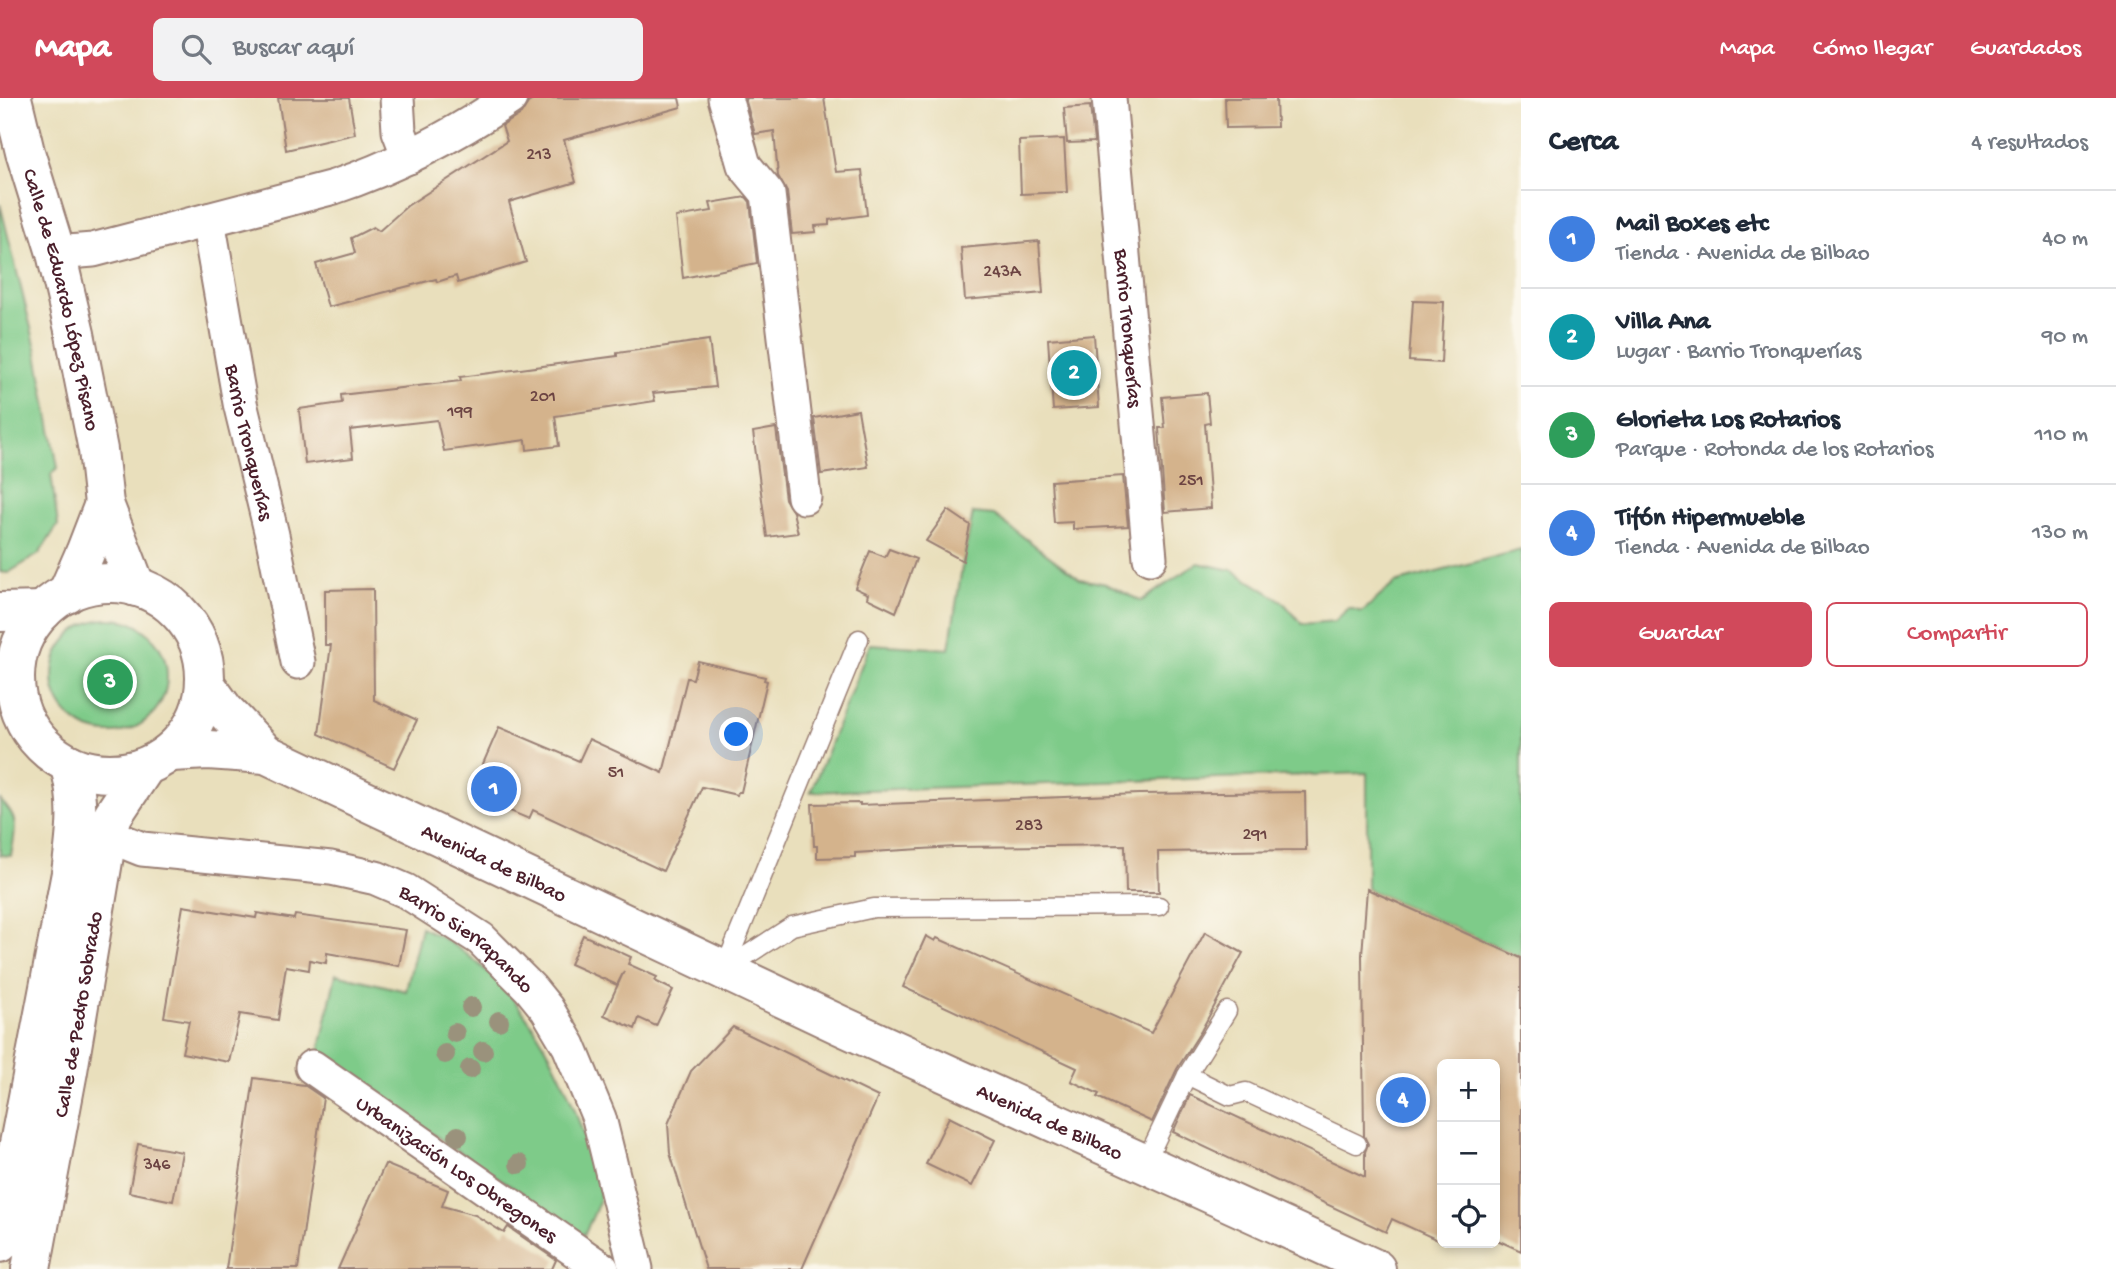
<!DOCTYPE html>
<html lang="es">
<head>
<meta charset="utf-8">
<style>
  body { margin:0; font-family:"Gochi Hand",sans-serif; background:#f2f2f3; color:#1f2937 }
  .controls { position:absolute; right:21px; bottom:21px; display:grid; overflow:hidden; border-radius:10px; box-shadow:0 4px 10px #0003 }
  .controls button { width:63px; height:63px; display:grid; place-items:center; padding:0; border:0; border-bottom:2px solid #e0e1e3; background:#fff; color:#1f2937; font:35px sans-serif }
  .you { position:absolute; left:737px; top:637px; width:24px; height:24px; margin:-18px; border:5px solid #fff; border-radius:50%; background:#1a73e8; box-shadow:0 0 0 10px #1a73e833 }
  .badge { display:grid; place-items:center; width:46px; height:46px; border-radius:50%; background:#d1495b; color:#fff; font-size:23px; font-weight:700 }
  .pin { position:absolute; translate:-50% -50%; border:4px solid #fff; box-shadow:0 2px 7px #0006 }
  .list { margin:0; padding:0; list-style:none }
  h2 { display:flex; justify-content:space-between; align-items:center; height:91px; margin:0; padding:0 28px; font-size:30px }
  h2 small { font-size:23px; font-weight:400; color:#747a83 }
  .list li { display:grid; grid-template-columns:46px 1fr auto; gap:21px; align-items:center; box-sizing:border-box; height:98px; padding:0 28px; border-top:2px solid #e0e1e3 }
  .list b { display:block; font-size:26px; white-space:nowrap }
  .list p { margin:0; font-size:23px; white-space:nowrap; color:#747a83 }
  .list em { font-size:23px; font-style:normal; color:#747a83 }
  .actions { display:flex; gap:14px; padding:21px 28px }
  .actions a { flex:1; padding:16px 0; border:2px solid #d1495b; border-radius:10px; text-align:center; font-size:24px; color:#d1495b }
  .actions .main { background:#d1495b; color:#fff }
  .icon { flex:none; width:38px; height:38px; fill:none; stroke:currentColor; stroke-width:2; stroke-linecap:round; stroke-linejoin:round }
  .map { position:relative; flex:none; width:1521px; height:1171px; overflow:hidden }
  header { display:flex; align-items:center; gap:42px; box-sizing:border-box; height:98px; padding:0 35px; background:#d1495b; color:#fff }
  header strong { font-size:33px }
  nav { display:flex; gap:38px; margin-inline-start:auto; font-size:24px }
  .search { width:490px; height:63px; background:#f2f2f3; display:flex; align-items:center; gap:18px; box-sizing:border-box; padding:0 24px; border-radius:10px; color:#747a83; font-size:26px }
  main { display:flex }
  aside { flex:1; background:#fff }
  .map>svg:first-child { display:block }
  .green { fill:#7ecb89; stroke:#64755a; stroke-width:2 }
  .building { fill:#d4b38c }
  .lines { fill:none; stroke-linecap:round; stroke-linejoin:round }
  .lane-casing { stroke:#9a7f74; stroke-width:21 }
  .street-casing { stroke:#9a7f74; stroke-width:37 }
  .primary-casing { stroke:#9a7f74; stroke-width:42 }
  .highway-casing { stroke:#9a7f74; stroke-width:42 }
  .lane { stroke:#fff; stroke-width:18 }
  .street { stroke:#fff; stroke-width:33 }
  .primary { stroke:#fff; stroke-width:38 }
  .highway { stroke:#fff; stroke-width:38 }
  .tree { fill:#9a927c }
  .labels { text-anchor:middle; stroke-width:7; stroke-linejoin:round; paint-order:stroke }
  .number-label { font-size:18px; fill:#6c4443 }
  .street-label { font-size:21px; fill:#4a1f2b; stroke:#fbf7ec }
</style>
</head>
<body>
<header>
<strong>Mapa</strong>
<div class="search"><svg class="icon" aria-label="search" viewBox="0 0 24 24"><circle cx="10" cy="10" r="6"/><path d="M15 15l6 6"/></svg>Buscar aquí</div>
<nav><a>Mapa</a><a>Cómo llegar</a><a>Guardados</a></nav>
</header>
<main>
<div class="map">
<svg width="1521" height="1171" viewBox="0 0 1521 1171">
  <rect width="100%" height="100%" fill="#fbf7ec"/>
  <filter id="ink" filterUnits="userSpaceOnUse"><feTurbulence type="fractalNoise" baseFrequency=".0143" numOctaves="2"/><feDisplacementMap in="SourceGraphic" scale="14" xChannelSelector="R" yChannelSelector="G"/><feConvolveMatrix kernelMatrix="1 2 1 2 8 2 1 2 1" color-interpolation-filters="sRGB"/></filter>
  <filter id="wash" filterUnits="userSpaceOnUse"><feTurbulence type="fractalNoise" baseFrequency=".00686" numOctaves="4" result="noise"/><feDisplacementMap in="SourceGraphic" scale="28" xChannelSelector="R" yChannelSelector="G"/><feGaussianBlur stdDeviation="1.57" result="paint"/><feColorMatrix in="noise" values="0 0 0 0 0 0 0 0 0 0 0 0 0 0 0 0 0 1.4 0 .05"/><feComposite in="paint" operator="in"/></filter>
  <g filter="url(#wash)">
    <rect width="100%" height="100%" fill="#e9dfbc"/>
    <g class="green">
      <path d="M0,106L36,250L58,370L51,376L58,427L39,456L8,475L0,474Z"/>
      <path d="M973,415L994,417L1080,481L1106,486L1141,503L1198,465L1232,472L1282,503L1302,526L1335,523L1349,510L1362,514L1395,485L1521,452V860L1367,791V675L811,694L870,546L949,551L963,463Z"/>
      <circle cx="110" cy="578" r="57"/>
      <path d="M0,702C21,722 15,732 11,758L0,757Z"/>
      <path d="M421,829C509,869 559,956 586,1045C589,1058 601,1085 600,1097C599,1109 589,1125 584,1137L318,959L336,876L406,893Z"/>
    </g>
    <g id="blocks">
      <g class="building">
        <path d="M278,0H349L355,36L286,52Z"/>
        <path d="M536,0H679L681,9L564,42L576,84L509,104L526,164L458,185L456,178L437,184L436,181L328,209L316,166L355,155L351,140L373,129L379,133L407,108L507,43L502,28L521,16L528,5Z"/>
        <path d="M745,0H824L836,74L862,72L867,117L829,122V127L815,128L816,134L792,136L787,94L778,78L774,33L755,36Z"/>
        <path d="M1225,0H1276L1277,29L1226,30Z"/>
        <path d="M1090,8L1094,44L1067,45L1064,10Z"/>
        <path d="M1064,41L1067,94L1021,96L1019,43Z"/>
        <path d="M746,99L750,104L757,165L683,180L676,119L712,113L710,105Z"/>
        <path d="M1039,143L1043,195L965,202L961,150Z"/>
        <path d="M1413,203L1444,204L1441,265L1409,263Z"/>
        <path d="M1094,237L1099,309L1053,312L1048,241Z"/>
        <path d="M709,242L715,289L653,295L655,303L555,318L559,348L527,352L526,342L444,353L437,322L350,332L353,360L305,366L299,311L342,305L341,297L461,283L460,279L617,258V255Z"/>
        <path d="M1207,295L1210,325L1205,326L1211,410L1165,414L1159,330H1165L1162,299Z"/>
        <path d="M858,312L868,369L821,376L814,320Z"/>
        <path d="M776,330L785,401L793,414L798,435L767,439L753,334Z"/>
        <path d="M1123,378L1128,428L1073,431V424L1054,425L1051,383Z"/>
        <path d="M948,412L970,427L963,463L926,443Z"/>
        <path d="M889,451L916,461L896,514L867,500L868,496L855,490L870,453L885,459Z"/>
        <path d="M373,491L374,602L417,622L394,670L319,636L331,547H325V492Z"/>
        <path d="M698,563L765,579L764,582L767,583L741,694H738L737,697L702,689L663,773L533,712L529,721L472,697L475,692L472,691L499,629L579,663L589,641L663,675L687,580L693,581Z"/>
        <path d="M1305,694L1306,752L1158,754L1159,794H1126L1125,747L955,749L855,755V759L817,760V748H814L812,706L860,705V707L1139,696Z"/>
        <path d="M1367,791L1521,860V1153L1495,1141V966H1442V1144L1392,1121L1386,1134L1173,1034L1190,997L1365,1079V1054L1368,1046L1364,1038L1362,857Z"/>
        <path d="M183,808L256,820L257,815L294,821L295,817L406,832L399,868L327,855L326,865L310,862L309,872L286,868L278,922L240,916L229,964L182,955L189,923L164,919Z"/>
        <path d="M1205,834L1243,855L1201,933L1177,971L1152,1024L1097,999L1099,996L1071,983L1077,970L903,889L926,838L935,843L937,840L1151,935Z"/>
        <path d="M583,837L631,859L628,866L657,879L655,883L673,892L656,928L639,920L635,931L604,917L624,873L617,887L570,866Z"/>
        <path d="M733,929L878,999L802,1171H706L670,1055L668,1026L691,973Z"/>
        <path d="M254,980L304,987L323,1000L298,1171H226Z"/>
        <path d="M949,1019L995,1042L972,1088L926,1066Z"/>
        <path d="M138,1046L182,1054L173,1103L129,1094Z"/>
        <path d="M385,1066L448,1092L442,1108L475,1117L504,1135L508,1129L556,1162L552,1171H338Z"/>
      </g>
    </g>
  </g>
  <g filter="url(#ink)">
    <use href="#blocks" fill-opacity="0" stroke="#9a7f74" stroke-width="2"/>
    <g class="lines">
      <g class="lane-casing">
        <g id="lane">
          <path d="M724,872L792,828L874,810L1159,808"/>
          <path d="M724,872L859,541"/>
          <path d="M1187,977L1227,913"/>
          <path d="M1145,1065L1187,977L1230,998L1246,994L1357,1046"/>
        </g>
      </g>
      <g class="street-casing">
        <g id="street">
          <path d="M397,0L399,33L409,59"/>
          <path d="M725,0L744,67L768,96L804,399"/>
          <path id="s1" d="M1109,0L1150,460"/>
          <path id="s2" d="M208,122L240,305L272,437L298,564"/>
          <path d="M56,155L93,152L334,89C397,68 455,37 510,0"/>
          <path id="s3" d="M108,733L117,741L142,751L331,770L376,780L406,793L481,841L530,890L547,911L569,948L599,1020L636,1171"/>
          <path id="s4" d="M312,969L602,1171"/>
        </g>
      </g>
      <g class="primary-casing">
        <g id="primary">
          <path id="s5" d="M12,0L25,54L56,155L75,236L98,352L104,406L136,489"/>
          <path d="M67,496L85,455L104,406"/>
          <path d="M0,1145L71,775C76,738 81,702 69,666"/>
          <path id="s6" d="M31,1171L68,973L108,733L113,717L145,669"/>
        </g>
      </g>
      <g class="highway-casing">
        <g id="highway">
          <circle cx="110" cy="580" r="95"/>
          <path d="M0,514L43,513"/>
          <path d="M206,587L224,612L266,656"/>
          <path id="s7" d="M171,654L208,652L266,656L840,927L1376,1171"/>
        </g>
      </g>
      <use href="#lane" class="lane"/>
      <use href="#street" class="street"/>
      <use href="#primary" class="primary"/>
      <use href="#highway" class="highway"/>
    </g>
    <g class="tree">
      <circle cx="471" cy="909" r="10"/>
      <circle cx="499" cy="923" r="10"/>
      <circle cx="455" cy="935" r="10"/>
      <circle cx="483" cy="953" r="10"/>
      <circle cx="445" cy="956" r="10"/>
      <circle cx="470" cy="971" r="10"/>
      <circle cx="458" cy="1038" r="10"/>
      <circle cx="519" cy="1066" r="10"/>
    </g>
  </g>
  <g class="labels">
    <g class="number-label">
      <text x="539" y="61">213</text>
      <text x="1002" y="178">243A</text>
      <text x="543" y="303">201</text>
      <text x="460" y="318">199</text>
      <text x="1191" y="387">251</text>
      <text x="616" y="679">51</text>
      <text x="1029" y="732">283</text>
      <text x="1255" y="741">291</text>
      <text x="157" y="1071">346</text>
    </g>
    <g class="street-label">
      <text dy="7" stroke="none"><textPath href="#s5" startOffset="208">Calle de Eduardo López Pisano</textPath></text>
      <text dy="7" stroke="none"><textPath href="#s1" startOffset="231">Barrio Tronquerías</textPath></text>
      <text dy="7" stroke="none"><textPath href="#s2" startOffset="226">Barrio Tronquerías</textPath></text>
      <text dy="7" stroke="none"><textPath href="#s7" startOffset="348">Avenida de Bilbao</textPath></text>
      <text dy="7" stroke="none"><textPath href="#s3" startOffset="385">Barrio Sierrapando</textPath></text>
      <text dy="7" stroke="none"><textPath href="#s6" startOffset="259">Calle de Pedro Sobrado</textPath></text>
      <text dy="7" stroke="none"><textPath href="#s7" startOffset="961">Avenida de Bilbao</textPath></text>
      <text dy="7" stroke="none"><textPath href="#s4" startOffset="177">Urbanización Los Obregones</textPath></text>
    </g>
  </g>
</svg>
<div class="controls">
<button>+</button>
<button>−</button>
<button><svg class="icon" aria-label="locate" viewBox="0 0 24 24"><circle cx="12" cy="12" r="6"/><path d="M12 2v4M12 18v4M2 12h4M18 12h4"/></svg></button>
</div>
<div class="you"></div>
<div class="pin badge" style="left:494px;top:691px;background:#3f7fe0">1</div>
<div class="pin badge" style="left:1074px;top:275px;background:#0f9aa8">2</div>
<div class="pin badge" style="left:110px;top:584px;background:#2e9e5b">3</div>
<div class="pin badge" style="left:1403px;top:1002px;background:#3f7fe0">4</div>
</div>
<aside>
<h2>Cerca<small>4 resultados</small></h2>
<ul class="list">
<li><span class="badge" style="background:#3f7fe0">1</span><div><b>Mail Boxes etc</b><p>Tienda · Avenida de Bilbao</p></div><em>40 m</em></li>
<li><span class="badge" style="background:#0f9aa8">2</span><div><b>Villa Ana</b><p>Lugar · Barrio Tronquerías</p></div><em>90 m</em></li>
<li><span class="badge" style="background:#2e9e5b">3</span><div><b>Glorieta Los Rotarios</b><p>Parque · Rotonda de los Rotarios</p></div><em>110 m</em></li>
<li><span class="badge" style="background:#3f7fe0">4</span><div><b>Tifón Hipermueble</b><p>Tienda · Avenida de Bilbao</p></div><em>130 m</em></li>
</ul>
<div class="actions"><a class="main">Guardar</a><a>Compartir</a></div>
</aside>
</main>
</body>
</html>
